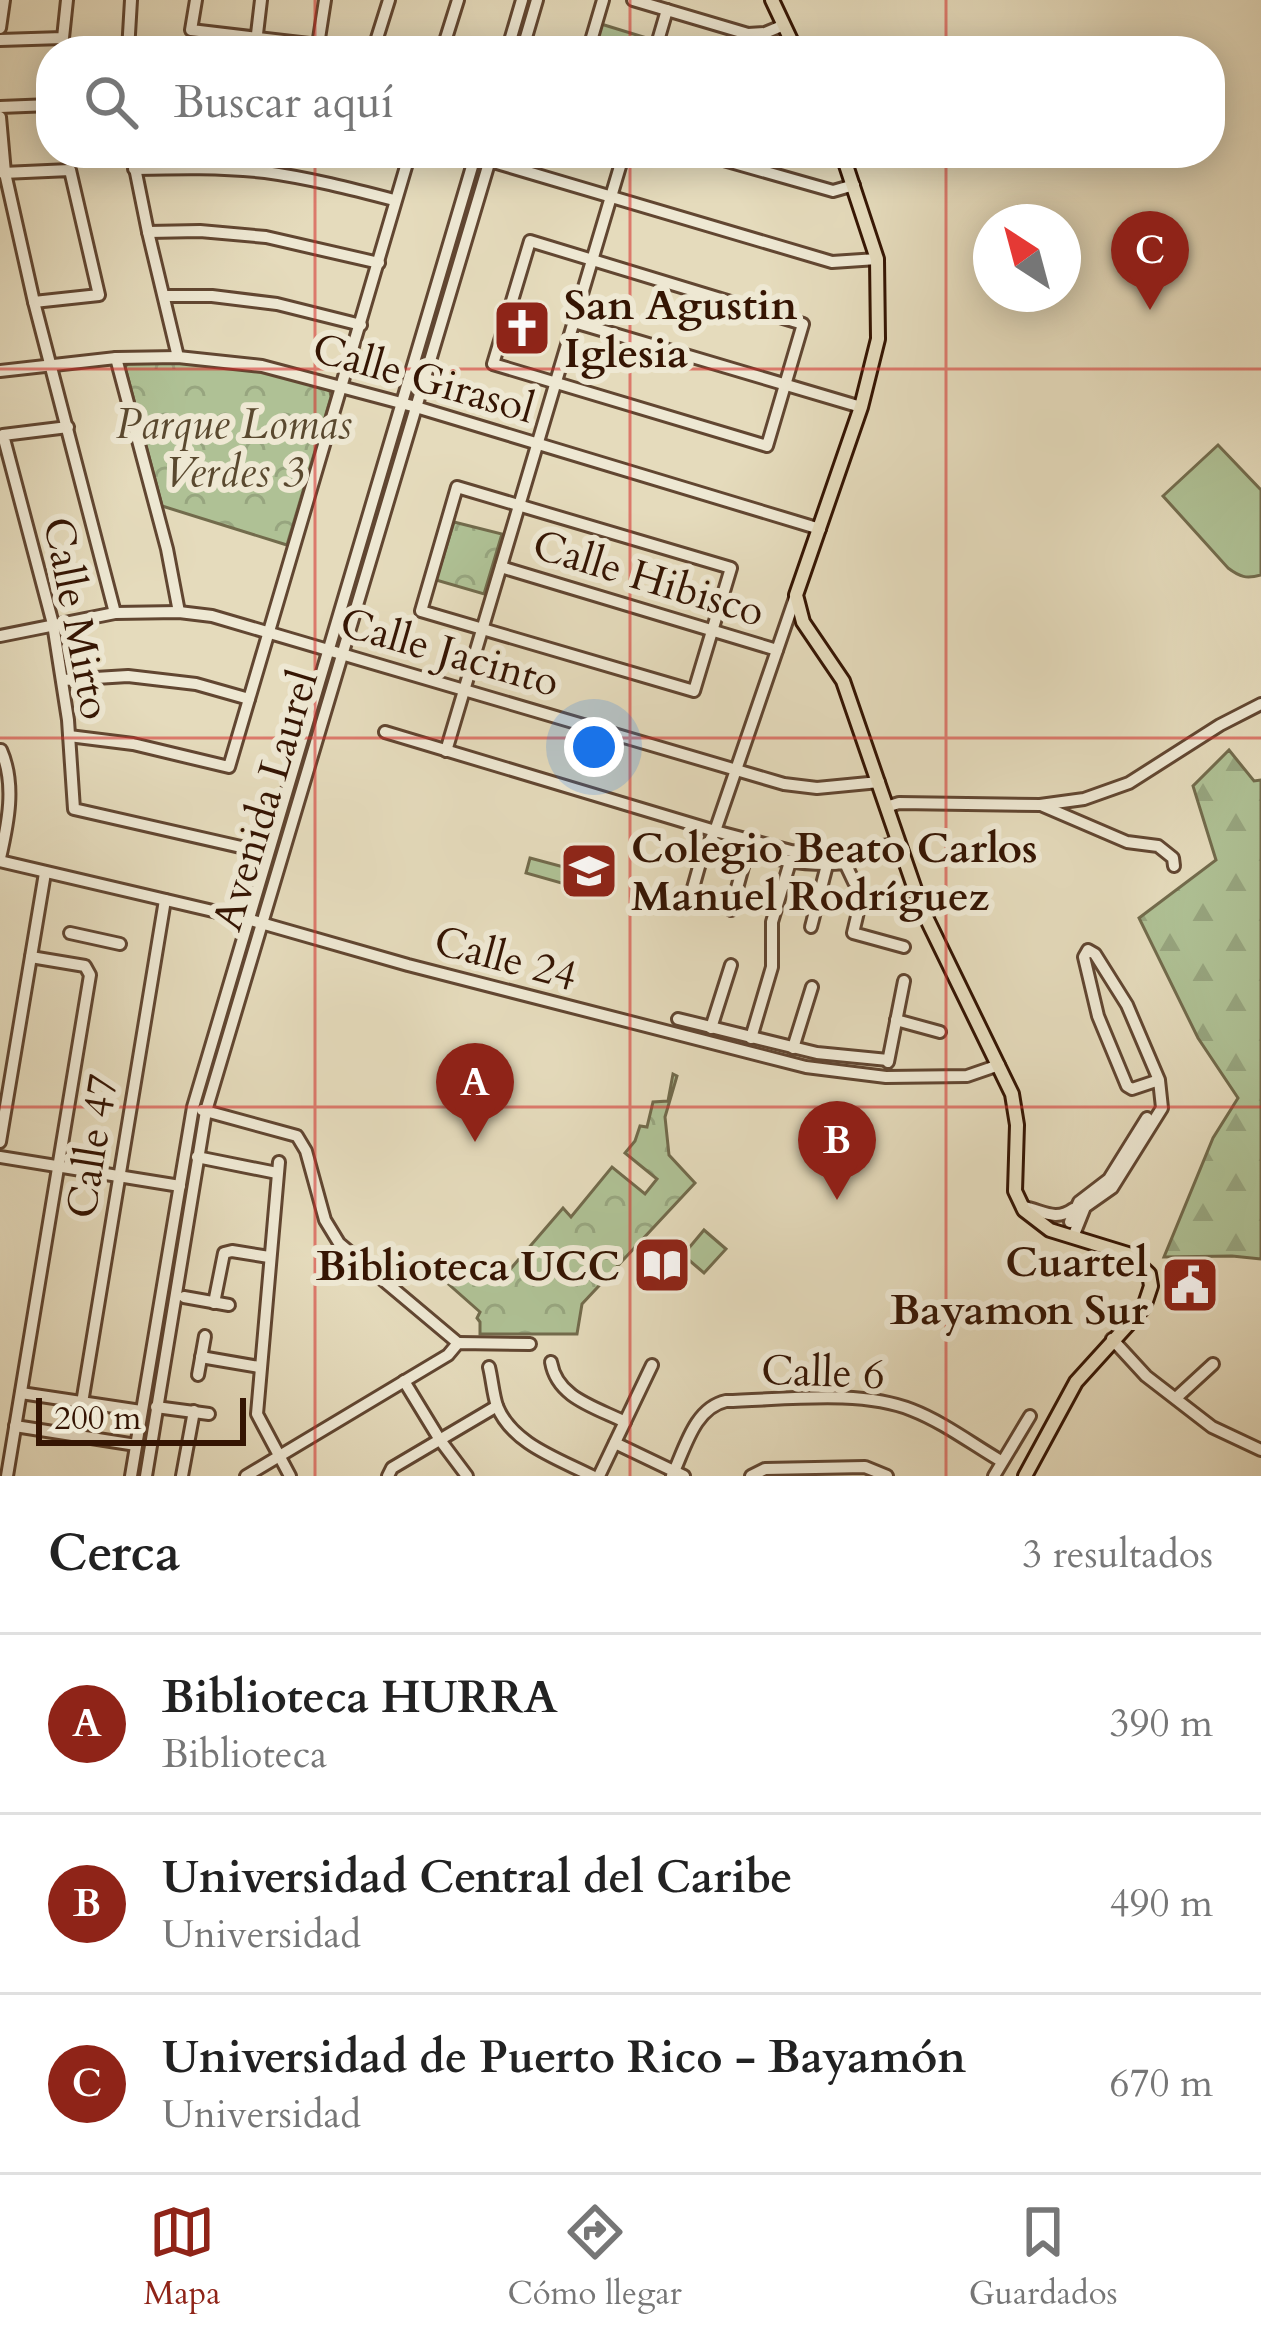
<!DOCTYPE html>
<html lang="es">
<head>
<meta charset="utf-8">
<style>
  body { margin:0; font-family:Cardo,serif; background:#f6f6f6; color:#222 }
  .compass { position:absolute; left:973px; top:204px; width:108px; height:108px; border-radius:50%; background:#fff; box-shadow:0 6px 30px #0003; rotate:324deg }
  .scale { position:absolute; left:36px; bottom:30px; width:210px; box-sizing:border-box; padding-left:12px; border:6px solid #351503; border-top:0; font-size:33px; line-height:42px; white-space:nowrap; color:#351503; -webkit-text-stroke:9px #eee8d3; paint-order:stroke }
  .you { position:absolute; left:594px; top:747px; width:42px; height:42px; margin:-30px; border:9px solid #fff; border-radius:50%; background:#1a73e8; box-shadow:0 0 0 18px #1a73e833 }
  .badge { display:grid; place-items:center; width:78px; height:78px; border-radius:50%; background:#8f2418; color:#fff; font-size:39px; font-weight:700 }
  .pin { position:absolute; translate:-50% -99px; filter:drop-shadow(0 3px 6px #0008) }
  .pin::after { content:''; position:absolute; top:63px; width:42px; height:36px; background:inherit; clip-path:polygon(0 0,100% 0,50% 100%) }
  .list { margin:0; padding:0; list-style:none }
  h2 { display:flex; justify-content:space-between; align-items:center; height:156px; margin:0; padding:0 48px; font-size:51px }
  h2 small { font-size:39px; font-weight:400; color:#767676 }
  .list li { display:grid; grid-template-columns:78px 1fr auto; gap:36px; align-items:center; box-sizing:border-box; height:180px; padding:0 48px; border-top:3px solid #e0e0e0 }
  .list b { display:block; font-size:45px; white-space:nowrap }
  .list p { margin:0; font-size:39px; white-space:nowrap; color:#767676 }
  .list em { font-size:39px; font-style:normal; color:#767676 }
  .icon { flex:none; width:66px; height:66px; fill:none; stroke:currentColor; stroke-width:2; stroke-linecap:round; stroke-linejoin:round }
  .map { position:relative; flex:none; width:1261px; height:1476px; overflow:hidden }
  .search { position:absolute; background:#fff; box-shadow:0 6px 30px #0003; left:36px; right:36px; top:36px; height:132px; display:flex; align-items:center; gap:30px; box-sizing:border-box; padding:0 42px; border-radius:48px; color:#767676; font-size:45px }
  .sheet { height:696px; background:#fff }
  nav { display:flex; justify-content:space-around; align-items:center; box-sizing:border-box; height:168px; border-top:3px solid #e0e0e0; background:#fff; font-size:33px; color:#767676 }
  nav a { display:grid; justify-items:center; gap:6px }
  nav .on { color:#8f2418 }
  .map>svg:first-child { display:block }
  .grass { fill:#afc195; stroke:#726b4c; stroke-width:3 }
  .forest { fill:url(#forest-firs); stroke:#726b4c; stroke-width:3 }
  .park { fill:url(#park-crowns); stroke:#726b4c; stroke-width:3 }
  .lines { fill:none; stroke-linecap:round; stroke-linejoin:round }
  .minor-casing { stroke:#614631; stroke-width:16 }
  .major-casing { stroke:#351503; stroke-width:18 }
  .minor { stroke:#eee8d3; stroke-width:10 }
  .major { stroke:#e5dbbc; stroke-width:12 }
  .grid { fill:none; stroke:#d62828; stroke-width:3; stroke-opacity:0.55 }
  .labels { text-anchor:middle; stroke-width:12; stroke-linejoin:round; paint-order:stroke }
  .poi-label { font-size:42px; font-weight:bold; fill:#351503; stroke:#eee8d3; text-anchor:start }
  .street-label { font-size:42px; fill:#351503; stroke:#eee8d3 }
  .park-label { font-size:42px; font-style:italic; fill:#5a492f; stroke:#eee8d3 }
</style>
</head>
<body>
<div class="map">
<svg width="1261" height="1476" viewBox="0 0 1261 1476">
  <defs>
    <pattern id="forest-firs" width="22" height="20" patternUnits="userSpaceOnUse" patternTransform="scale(3)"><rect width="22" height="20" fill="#afc195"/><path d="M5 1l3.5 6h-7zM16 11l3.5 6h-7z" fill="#97a57f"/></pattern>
    <pattern id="park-crowns" width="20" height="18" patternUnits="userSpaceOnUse" patternTransform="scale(3)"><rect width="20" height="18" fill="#afc195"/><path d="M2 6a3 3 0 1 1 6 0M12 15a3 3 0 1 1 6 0" fill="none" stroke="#97a57f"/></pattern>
  </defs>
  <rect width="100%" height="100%" fill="#e5dbbc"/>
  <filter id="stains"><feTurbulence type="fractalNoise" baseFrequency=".00167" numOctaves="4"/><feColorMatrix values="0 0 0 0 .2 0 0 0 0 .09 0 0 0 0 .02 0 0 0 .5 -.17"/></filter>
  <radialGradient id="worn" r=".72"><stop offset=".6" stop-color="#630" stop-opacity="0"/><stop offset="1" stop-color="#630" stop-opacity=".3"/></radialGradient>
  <g class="grass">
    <path d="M1218,445L1261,490V575C1246,579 1240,577 1228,568L1163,496Z"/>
    <path d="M530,858L590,874L586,890L526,873Z"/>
  </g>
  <path class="forest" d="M1229,750L1254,781L1261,780V1259L1232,1256L1164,1257L1213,1138L1238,1098L1198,1038L1139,918L1216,860L1193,786Z"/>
  <g class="park">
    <path d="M601,24L650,39L646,51H593Z"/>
    <path d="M162,362C216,364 281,366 330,391L331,397L287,545L162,506L125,367L128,363Z"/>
    <path d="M454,522L502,534L484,594L436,580Z"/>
    <path d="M673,1074L677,1076L665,1117L669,1155L695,1183L582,1304L577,1334H480V1322L477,1318L480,1312L436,1273L442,1265H448L461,1276L480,1284L496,1266L507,1273L563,1208L571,1217L612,1167L645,1194L657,1179L625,1153L635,1141L640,1126L647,1127L653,1102L668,1101Z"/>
    <path d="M704,1230L726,1249L704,1273L683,1255Z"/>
  </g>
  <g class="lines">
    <g class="minor-casing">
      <g id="minor">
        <path d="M196,0L191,30L318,45L325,0"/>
        <path d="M633,0L748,34L765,33L784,25"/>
        <path d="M0,28L4,0"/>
        <path d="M0,40L63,38L67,0"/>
        <path d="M128,51L131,0"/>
        <path d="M255,51L261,0"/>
        <path d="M373,51L389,0"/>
        <path d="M442,51L458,0"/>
        <path d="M507,51L522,0"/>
        <path d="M522,51L537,0"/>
        <path d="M588,51L603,0"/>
        <path d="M655,51L667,10"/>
        <path d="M0,107L51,105"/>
        <path d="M0,117L5,173L34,302L115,613"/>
        <path d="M132,153L148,232L178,357"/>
        <path d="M463,153L832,262L877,259"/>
        <path d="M699,153L833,191L854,185"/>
        <path d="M134,169C178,168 222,167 265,172C309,178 352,189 394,200"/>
        <path d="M3,173L70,170L99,295L34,302"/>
        <path d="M148,232L200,231L266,237L379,263"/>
        <path d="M530,241L803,324L767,446L493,364Z"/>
        <path d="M165,296H212L277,304L361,325"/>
        <path d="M574,322L861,407"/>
        <path d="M116,358L167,549L179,612"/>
        <path d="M0,371L116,358L178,357L262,366L416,407L820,529"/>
        <path d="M68,427L3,435L53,624L68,720L74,809L267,853"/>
        <path d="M457,487L731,568L694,691L421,611Z"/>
        <path d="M501,567L777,650"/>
        <path d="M0,636L115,613L179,612L212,616L784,784L817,788L879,782"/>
        <path d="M63,680L128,676L196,684L249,699"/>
        <path d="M385,732L715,831L791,851L835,853L897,844"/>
        <path d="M69,736L133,744L229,767L410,153"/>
        <path d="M446,751L624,153"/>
        <path d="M1043,806L1127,842L1158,846L1173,858L1174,866"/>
        <path d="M886,807L899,803L1040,805L1084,799L1129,783L1220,725L1261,704"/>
        <path d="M710,842C755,854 798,868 845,863L854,882L863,891L853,933L904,947"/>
        <path d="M0,858C8,823 16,784 1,750"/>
        <path d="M0,861L247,919L408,965L806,1067L886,1077L967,1076L999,1065"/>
        <path d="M693,888L702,856L715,831L796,595"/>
        <path d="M731,910L747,852"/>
        <path d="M811,927L827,865"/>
        <path d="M70,933L120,944"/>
        <path d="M678,1019L817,1053L888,1060"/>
        <path d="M896,1020L940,1032"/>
        <path d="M711,1028L731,965"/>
        <path d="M751,1038L772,967V922L790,862"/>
        <path d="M793,1048L812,987"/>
        <path d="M888,1062L904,981"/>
        <path d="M202,1110L297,1136L306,1151L325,1220L339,1243L458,1343"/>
        <path d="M0,1142L45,873"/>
        <path d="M0,1157L180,1186"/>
        <path d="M197,1157L277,1173"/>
        <path d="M279,1162L257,1414L290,1476"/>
        <path d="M1023,1207C1042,1210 1055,1222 1073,1209"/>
        <path d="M1070,1222L1079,1202L1109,1179L1147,1118"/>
        <path d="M1073,1237L1085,1207L1112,1188L1162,1108L1159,1080L1127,1005L1095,954L1088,950L1084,957L1098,1016L1127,1086L1132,1089L1159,1080"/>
        <path d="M184,1297L229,1305"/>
        <path d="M214,1303L224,1253L232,1251L269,1257"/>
        <path d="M1112,1339L1146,1376L1212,1427L1261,1450"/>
        <path d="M201,1357L259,1367"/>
        <path d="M551,1362C557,1398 595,1407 625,1422"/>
        <path d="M489,1367C492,1379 493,1394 497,1406C512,1444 559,1459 592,1476"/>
        <path d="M198,1375L205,1336"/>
        <path d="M404,1381L440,1440L467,1476"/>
        <path d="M21,1393L141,1411"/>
        <path d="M1176,1398L1213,1364"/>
        <path d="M82,1403L165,900"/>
        <path d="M156,1407L209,1414"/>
        <path d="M15,1426L136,1445"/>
        <path d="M615,1443L684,1476"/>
        <path d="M7,1476L90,975L85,966L31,957"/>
        <path d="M131,1476L193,1107L476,153"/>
        <path d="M146,1476L206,1111L492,153"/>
        <path d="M182,1476L194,1411"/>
        <path d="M246,1476L448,1355L458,1343L530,1344"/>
        <path d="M388,1476L392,1468L497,1406"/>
        <path d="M599,1476L652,1365"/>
        <path d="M672,1476C685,1449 694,1408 726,1401C782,1400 860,1389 912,1410C943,1422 972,1444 1001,1461"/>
        <path d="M751,1476L765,1469L865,1467L887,1476"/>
        <path d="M994,1476L1030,1416"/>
      </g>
    </g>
    <g class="major-casing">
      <g id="major">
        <path d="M772,0L796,51"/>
        <path d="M842,153L877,259L878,339L861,407L796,595L803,622L843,681L921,907L1012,1094L1017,1125L1015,1191L1024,1210L1050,1230L1128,1254L1149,1274L1151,1286L1144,1307L1076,1382L1025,1476"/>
      </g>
    </g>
    <use href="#minor" class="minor"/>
    <use href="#major" class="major"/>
  </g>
  <path class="grid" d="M315,0V51M630,0V51M946,0V51M315,153V1476M630,153V1476M946,153V1476M0,369H1261M0,738H1261M0,1107H1261"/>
  <defs>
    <g id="church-square" transform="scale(3)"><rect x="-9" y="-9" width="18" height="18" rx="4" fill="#8f2418" stroke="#eee8d3"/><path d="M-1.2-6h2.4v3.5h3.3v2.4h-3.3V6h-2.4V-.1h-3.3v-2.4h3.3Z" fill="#fff"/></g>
    <g id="university-square" transform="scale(3)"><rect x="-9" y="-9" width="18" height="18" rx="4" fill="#8f2418" stroke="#eee8d3"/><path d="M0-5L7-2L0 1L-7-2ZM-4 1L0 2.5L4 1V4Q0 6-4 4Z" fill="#fff"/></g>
    <g id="library-square" transform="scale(3)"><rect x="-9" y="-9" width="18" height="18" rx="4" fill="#8f2418" stroke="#eee8d3"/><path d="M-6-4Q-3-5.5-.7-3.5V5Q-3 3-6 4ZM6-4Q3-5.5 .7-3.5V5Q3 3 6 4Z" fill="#fff"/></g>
    <g id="civic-square" transform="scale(3)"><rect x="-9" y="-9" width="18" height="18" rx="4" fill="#8f2418" stroke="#eee8d3"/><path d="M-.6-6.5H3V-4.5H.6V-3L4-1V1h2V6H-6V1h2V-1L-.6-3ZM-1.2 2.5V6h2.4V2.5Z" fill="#fff"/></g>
  </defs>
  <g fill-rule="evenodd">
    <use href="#church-square" x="522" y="328"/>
    <use href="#university-square" x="589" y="871"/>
    <use href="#library-square" x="662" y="1265"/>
    <use href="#civic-square" x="1190" y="1285"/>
  </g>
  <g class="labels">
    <g class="poi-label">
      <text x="564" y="319">San Agustin<tspan x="564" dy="48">Iglesia</tspan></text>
      <text x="631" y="862">Colegio Beato Carlos<tspan x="631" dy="48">Manuel Rodríguez</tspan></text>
      <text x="1148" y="1276" text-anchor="end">Cuartel<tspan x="1148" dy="48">Bayamon Sur</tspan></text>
      <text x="620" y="1280" text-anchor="end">Biblioteca UCC</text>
    </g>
    <g class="street-label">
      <text transform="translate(424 377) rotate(16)" y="15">Calle Girasol</text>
      <text transform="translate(649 577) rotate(17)" y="15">Calle Hibisco</text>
      <text transform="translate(78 618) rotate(79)" y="15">Calle Mirto</text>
      <text transform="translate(450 651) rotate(16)" y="15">Calle Jacinto</text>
      <text transform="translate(264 800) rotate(-73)" y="15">Avenida Laurel</text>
      <text transform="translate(506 957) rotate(15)" y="15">Calle 24</text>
      <text transform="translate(91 1146) rotate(-81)" y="15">Calle 47</text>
      <text transform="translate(823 1371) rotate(2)" y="15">Calle 6</text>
    </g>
    <g class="park-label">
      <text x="234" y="438">Parque Lomas<tspan x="234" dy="48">Verdes 3</tspan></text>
    </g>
  </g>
  <rect width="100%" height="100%" filter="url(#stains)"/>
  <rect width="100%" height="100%" fill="url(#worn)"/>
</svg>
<svg class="compass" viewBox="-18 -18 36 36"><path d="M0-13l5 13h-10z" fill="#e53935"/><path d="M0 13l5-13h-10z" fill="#767676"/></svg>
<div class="scale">200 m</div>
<div class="you"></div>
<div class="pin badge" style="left:475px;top:1142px">A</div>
<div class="pin badge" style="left:837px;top:1200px">B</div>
<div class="pin badge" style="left:1150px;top:310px">C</div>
<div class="search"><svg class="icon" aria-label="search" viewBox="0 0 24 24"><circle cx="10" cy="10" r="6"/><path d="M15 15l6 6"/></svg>Buscar aquí</div>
</div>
<section class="sheet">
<h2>Cerca<small>3 resultados</small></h2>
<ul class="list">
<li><span class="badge">A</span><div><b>Biblioteca HURRA</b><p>Biblioteca</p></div><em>390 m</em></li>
<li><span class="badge">B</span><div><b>Universidad Central del Caribe</b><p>Universidad</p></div><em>490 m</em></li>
<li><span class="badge">C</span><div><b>Universidad de Puerto Rico - Bayamón</b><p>Universidad</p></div><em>670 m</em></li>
</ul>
</section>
<nav>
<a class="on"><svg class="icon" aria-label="map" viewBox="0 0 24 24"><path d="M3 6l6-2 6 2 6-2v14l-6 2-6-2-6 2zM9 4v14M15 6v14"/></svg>Mapa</a>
<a><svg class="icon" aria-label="directions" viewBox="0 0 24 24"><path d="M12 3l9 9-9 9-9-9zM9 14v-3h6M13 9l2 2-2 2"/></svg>Cómo llegar</a>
<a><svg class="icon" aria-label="saved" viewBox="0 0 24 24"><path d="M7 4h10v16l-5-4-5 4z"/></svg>Guardados</a>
</nav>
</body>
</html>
